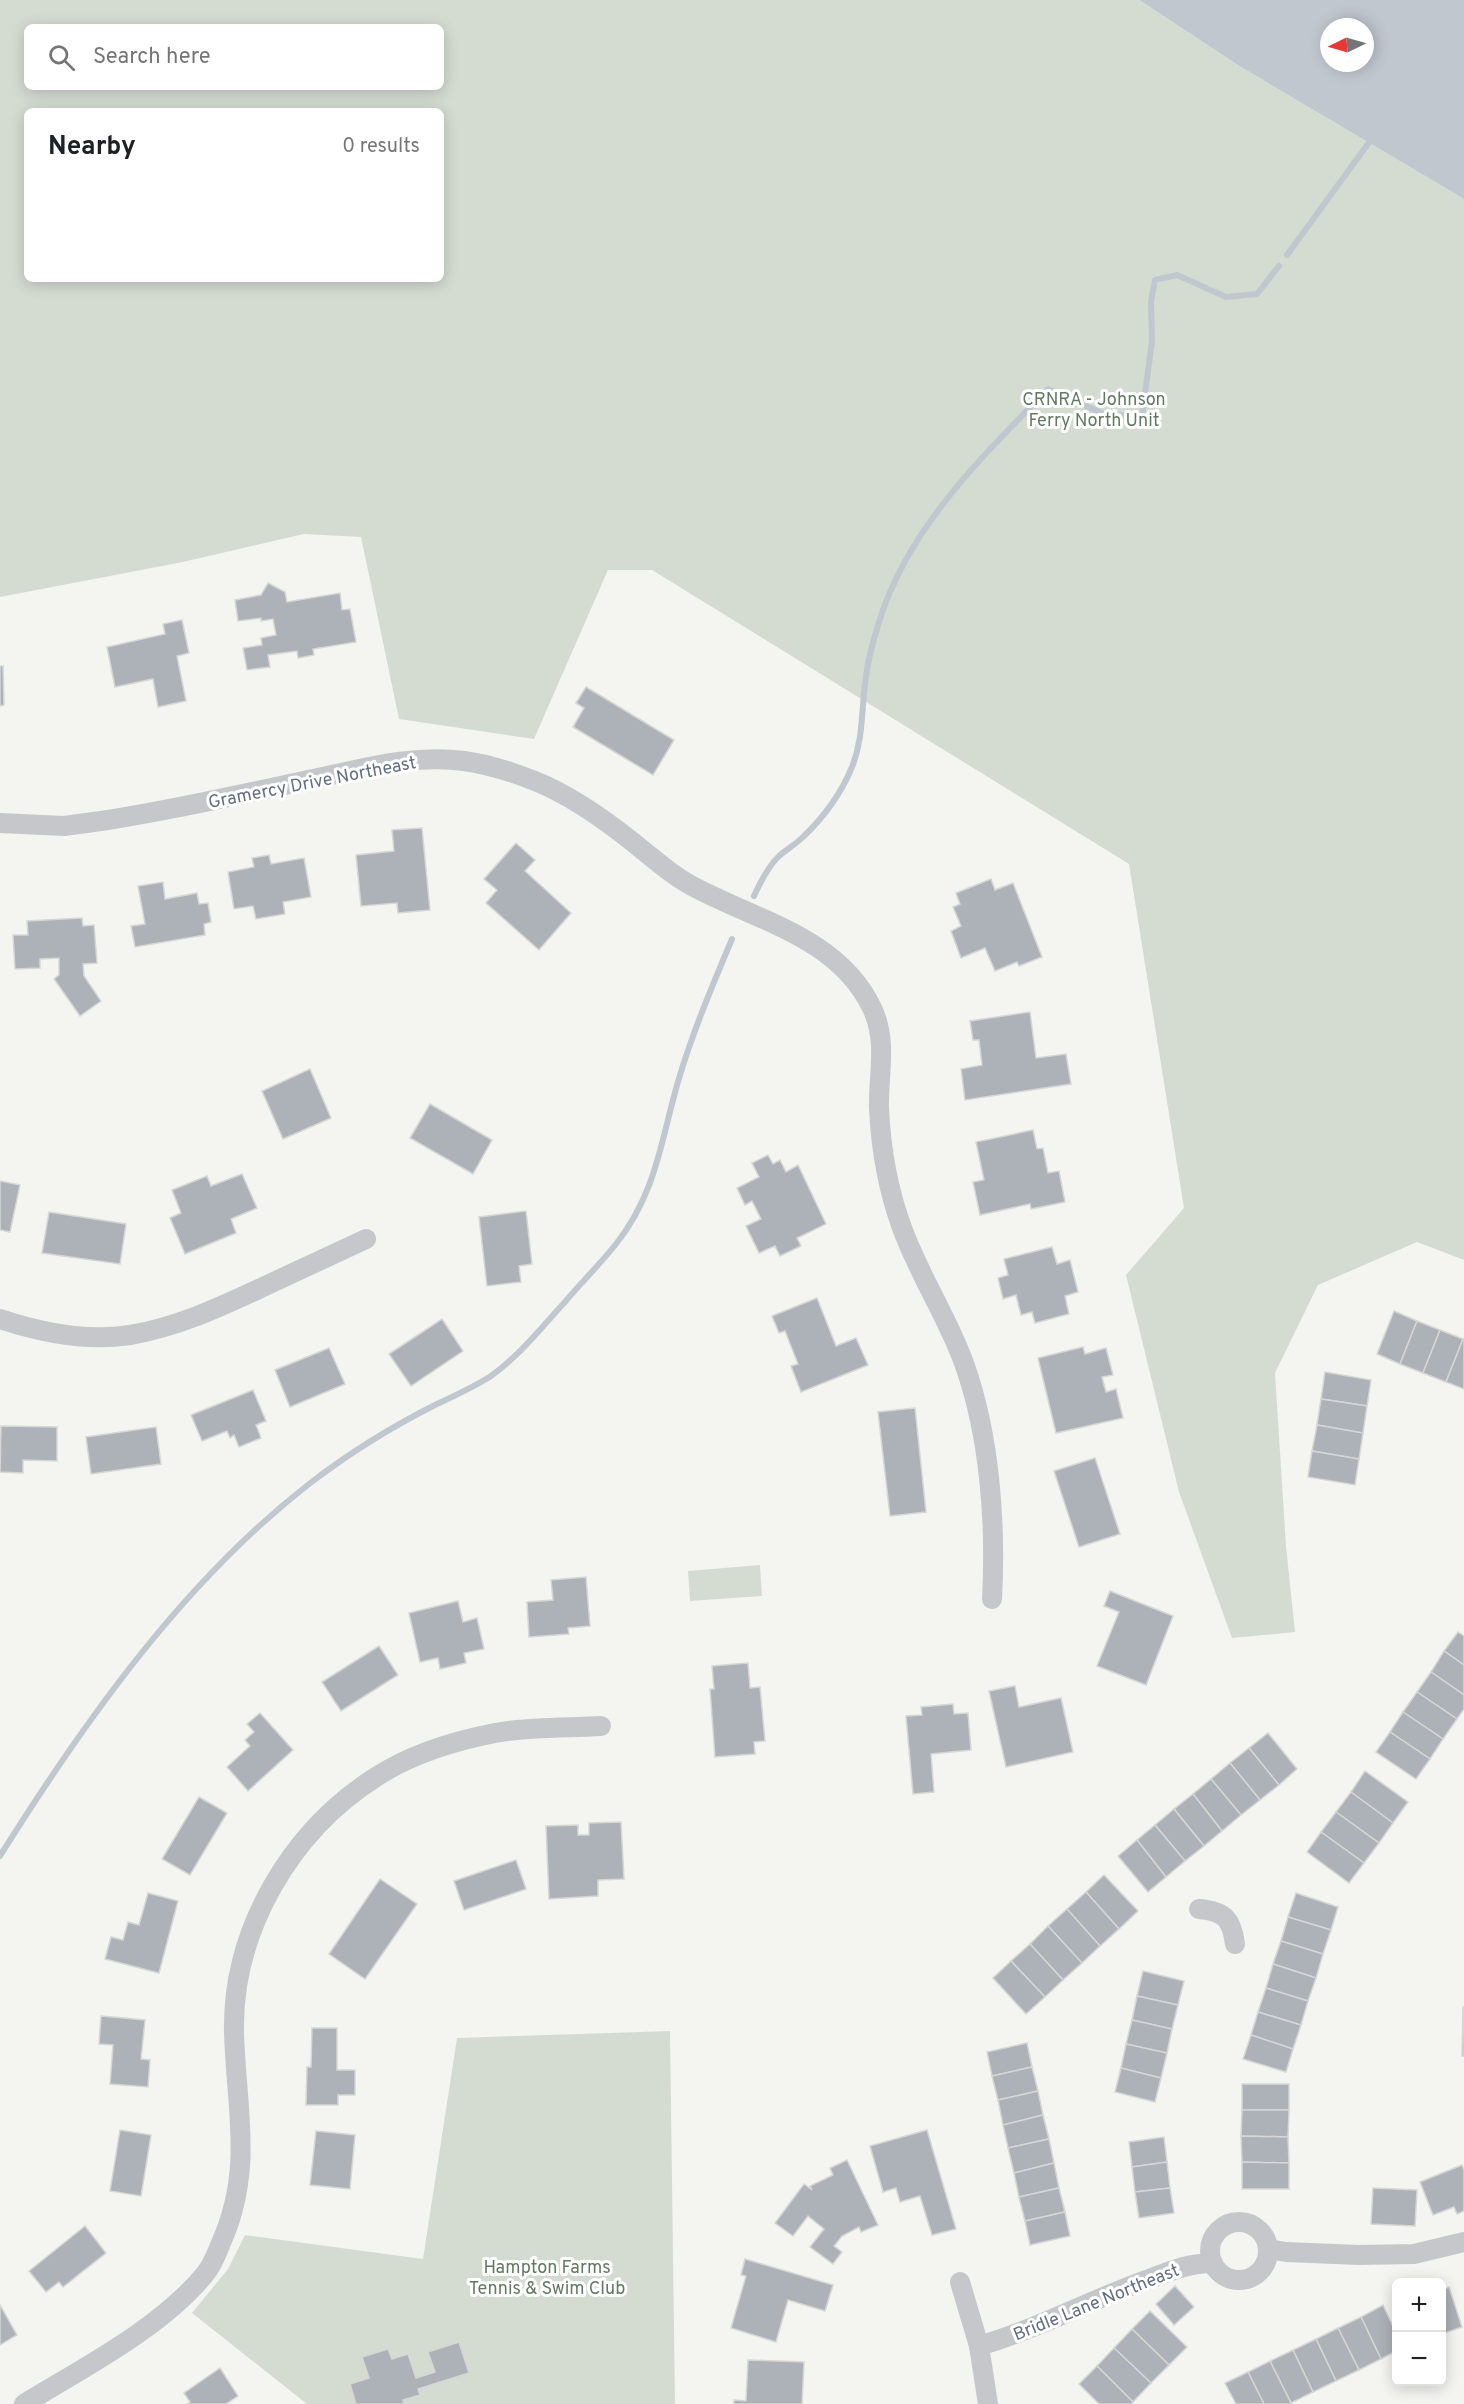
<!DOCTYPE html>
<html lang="en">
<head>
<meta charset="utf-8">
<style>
  body { margin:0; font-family:Overpass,sans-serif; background:#f2f2f2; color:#202124 }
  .controls { position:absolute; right:18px; bottom:18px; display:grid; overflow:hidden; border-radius:9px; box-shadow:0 3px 15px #0003 }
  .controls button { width:54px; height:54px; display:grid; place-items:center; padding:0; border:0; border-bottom:2px solid #e0e0e0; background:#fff; color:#202124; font:30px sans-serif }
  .compass { position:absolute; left:1320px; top:18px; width:54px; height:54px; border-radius:50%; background:#fff; box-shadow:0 3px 15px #0003; rotate:265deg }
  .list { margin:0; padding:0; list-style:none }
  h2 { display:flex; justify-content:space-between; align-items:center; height:78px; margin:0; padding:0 24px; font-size:26px }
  h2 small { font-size:20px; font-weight:400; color:#757577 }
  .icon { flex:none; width:33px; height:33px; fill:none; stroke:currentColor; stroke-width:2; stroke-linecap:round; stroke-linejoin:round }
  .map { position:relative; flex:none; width:1464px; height:2404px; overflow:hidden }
  .search { position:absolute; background:#fff; box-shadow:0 3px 15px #0003; left:24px; top:24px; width:420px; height:66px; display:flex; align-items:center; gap:15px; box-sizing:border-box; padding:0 21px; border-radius:9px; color:#757577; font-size:22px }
  .panel { position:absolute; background:#fff; box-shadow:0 3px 15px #0003; left:24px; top:108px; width:420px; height:174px; border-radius:9px }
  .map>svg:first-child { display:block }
  .green { fill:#d4dcd2; fill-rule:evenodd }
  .water { fill:#c1c7cf; fill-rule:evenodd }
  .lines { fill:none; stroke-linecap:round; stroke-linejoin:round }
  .stream { stroke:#c1c7cf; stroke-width:6 }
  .building { fill:#adb2b9; stroke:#d6d6d4; stroke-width:1.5 }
  .minor { stroke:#c5c7cb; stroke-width:20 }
  .labels { text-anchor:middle; stroke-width:6; stroke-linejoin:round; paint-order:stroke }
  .park-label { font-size:18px; fill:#637963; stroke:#fff }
  .street-label { font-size:18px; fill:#646e82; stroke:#fff }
</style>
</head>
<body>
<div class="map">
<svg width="1464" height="2404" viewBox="0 0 1464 2404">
  <rect width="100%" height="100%" fill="#f4f5f1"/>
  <g class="green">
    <path d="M0,0H1139L1241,67L1464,199V1260L1417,1242L1318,1285L1275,1373L1286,1546L1295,1632L1232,1638L1179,1492L1126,1275L1184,1208L1129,864L652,570H608L534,739L399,719L361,537L304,534L183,562L0,597ZM27,27H441V87H27ZM27,111H441V279H27Z"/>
    <path d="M760,1565L762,1596L690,1601L688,1571Z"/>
    <path d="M670,2031L675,2404H307L192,2313L228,2269L245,2235L423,2259L457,2038Z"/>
  </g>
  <path class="water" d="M1139,0H1464V199L1241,67ZM1329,27H1365V63H1329Z"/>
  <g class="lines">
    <g class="stream">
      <path d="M1287,255L1373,137"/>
      <path d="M754,896C760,883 768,867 778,857C785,850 795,845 803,837C824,817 841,794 852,767C864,737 861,708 866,677C868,658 874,638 880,619C909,527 982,457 1048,389L1106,415L1142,416L1152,341L1151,301L1155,280L1177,275L1226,297L1257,294L1279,266"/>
      <path d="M0,1856C84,1722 183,1582 309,1484C348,1454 393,1426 437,1404C456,1395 474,1387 491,1376C519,1356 541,1328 564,1303C581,1283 600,1264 616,1244C658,1191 661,1137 680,1075C694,1029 713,984 732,939"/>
    </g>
  </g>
  <g class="building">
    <path d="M268,583L285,592L287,602L340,593L342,610L350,609L356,642L313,649L314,655L298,658L297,651L268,655L270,667L247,670L243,648L262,645L261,638L276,635L273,619L261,621V618L238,621L235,600L261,595Z"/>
    <path d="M182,620L189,653L177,656L186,701L158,707L153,679L115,687L107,647L165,634L163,624Z"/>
    <path d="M0,666H3L4,705L0,706Z"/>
    <path d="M586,687L674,740L653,775L573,727L584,708L576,703Z"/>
    <path d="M422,828L430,910L398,913L397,903L361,906L356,855L394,851L392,830Z"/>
    <path d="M516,843L535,860L525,871L571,913L539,950L486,903L497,890L484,879Z"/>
    <path d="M269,855L271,864L304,858L311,897L283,902L285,914L256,919L253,906L234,909L228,872L254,867L252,858Z"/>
    <path d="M991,879L995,890L1013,883L1042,957L1019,966L1017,962L995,971L985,948L961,958L951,931L961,926L953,907L960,904L956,893Z"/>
    <path d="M163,882L165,899L197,893L199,904L208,903L211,922L204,924L205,935L135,947L131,926L145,924L138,886Z"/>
    <path d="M82,918L83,926L94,925L97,963L83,964L84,976L101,1001L80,1016L54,979L59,975V958L40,959V968L15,969L13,935H28L27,921Z"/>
    <path d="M1030,1012L1036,1058L1066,1054L1071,1084L965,1100L961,1069L982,1065L979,1040H973L970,1021Z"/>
    <path d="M310,1069L331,1118L283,1139L262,1091Z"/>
    <path d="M430,1104L492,1140L473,1174L410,1138Z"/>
    <path d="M1033,1130L1037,1149L1043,1148L1048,1173L1059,1171L1065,1202L1031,1209L1030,1204L980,1215L973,1182L984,1180L976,1142Z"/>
    <path d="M768,1155L773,1164L780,1160L786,1172L798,1165L826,1224L797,1238L801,1246L780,1256L775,1246L759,1253L746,1226L761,1219L752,1201L745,1205L737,1188L759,1177L752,1163Z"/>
    <path d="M242,1174L257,1208L231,1219L236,1233L185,1254L170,1218L181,1213L172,1190L207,1176L211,1186Z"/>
    <path d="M0,1181L20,1185L10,1232L0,1230Z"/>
    <path d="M526,1211L532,1264L519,1266L521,1282L487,1286L479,1217Z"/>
    <path d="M49,1212L126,1224L120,1264L42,1253Z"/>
    <path d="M1052,1247L1057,1264L1070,1260L1078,1292L1065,1296L1069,1314L1035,1323L1032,1312L1021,1315L1016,1295L1003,1299L998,1278L1008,1275L1004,1259Z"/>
    <path d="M817,1298L836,1346L856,1338L868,1365L801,1392L791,1366L798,1364L785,1331L779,1333L772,1316Z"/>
    <path d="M1394,1311L1417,1321L1400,1364L1377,1354Z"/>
    <path d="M442,1319L463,1351L411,1386L389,1354Z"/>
    <path d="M1417,1321L1440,1330L1423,1373L1400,1364Z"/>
    <path d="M1440,1330L1463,1339L1446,1382L1423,1373Z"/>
    <path d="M1463,1339H1464V1389L1446,1382Z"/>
    <path d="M1083,1347L1085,1354L1106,1348L1113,1375L1102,1377L1106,1392L1116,1389L1123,1418L1056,1433L1038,1358Z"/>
    <path d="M329,1348L345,1384L290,1407L275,1370Z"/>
    <path d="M1325,1372L1371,1380L1367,1406L1321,1399Z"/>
    <path d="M253,1390L266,1421L256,1425L261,1438L239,1447L234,1435L230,1438L227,1431L202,1441L191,1415Z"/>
    <path d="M1321,1399L1367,1406L1363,1433L1317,1425Z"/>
    <path d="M915,1408L926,1512L890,1516L878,1412Z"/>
    <path d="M1317,1425L1363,1433L1359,1459L1312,1451Z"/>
    <path d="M1,1426L57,1427V1461L23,1460V1473L0,1472Z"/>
    <path d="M156,1427L161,1464L91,1474L86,1437Z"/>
    <path d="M1312,1451L1359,1459L1355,1485L1308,1477Z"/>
    <path d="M1095,1458L1120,1534L1079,1547L1054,1471Z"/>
    <path d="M586,1577L590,1626L568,1628L569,1634L529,1637L527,1602L553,1600L551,1580Z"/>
    <path d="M1110,1591L1173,1616L1146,1685L1097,1666L1119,1612L1104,1606Z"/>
    <path d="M458,1601L463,1622L477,1618L484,1649L464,1653L466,1663L440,1669L438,1658L420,1662L409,1613Z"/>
    <path d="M1458,1632L1464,1636V1665L1444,1651Z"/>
    <path d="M379,1646L398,1675L341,1711L322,1682Z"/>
    <path d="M1444,1651L1464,1665V1695L1431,1672Z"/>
    <path d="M748,1663L750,1688L760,1687L765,1741L754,1742L755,1754L715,1757L710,1689H714L712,1666Z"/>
    <path d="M1431,1672L1464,1695V1709L1457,1719L1417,1692Z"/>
    <path d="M1015,1686L1019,1707L1061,1698L1073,1752L1006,1767L989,1691Z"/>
    <path d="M1417,1692L1457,1719L1443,1739L1403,1712Z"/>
    <path d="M953,1704L954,1714L968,1713L971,1750L931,1754L934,1792L913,1794L906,1716L922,1715L921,1707Z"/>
    <path d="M1403,1712L1443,1739L1430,1759L1390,1732Z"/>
    <path d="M260,1713L293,1750L248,1791L227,1767L250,1746L245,1740L254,1732L247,1724Z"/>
    <path d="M1390,1732L1430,1759L1416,1779L1376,1752Z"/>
    <path d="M1268,1733L1297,1769L1279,1785L1249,1748Z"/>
    <path d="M1249,1748L1279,1785L1260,1800L1230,1763Z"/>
    <path d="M1230,1763L1260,1800L1241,1815L1211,1779Z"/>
    <path d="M1365,1771L1408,1802L1393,1823L1351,1792Z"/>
    <path d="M1211,1779L1241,1815L1222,1831L1193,1794Z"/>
    <path d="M1351,1792L1393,1823L1379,1843L1336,1812Z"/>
    <path d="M1193,1794L1222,1831L1204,1846L1174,1809Z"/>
    <path d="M199,1797L227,1813L190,1875L162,1859Z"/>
    <path d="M1174,1809L1204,1846L1185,1861L1155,1825Z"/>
    <path d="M1336,1812L1379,1843L1364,1863L1321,1832Z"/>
    <path d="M621,1822L624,1879L598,1880V1896L549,1899L546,1826L578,1825V1835H589V1823Z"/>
    <path d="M1155,1825L1185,1861L1166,1877L1137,1840Z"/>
    <path d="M1321,1832L1364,1863L1349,1883L1307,1852Z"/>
    <path d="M1137,1840L1166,1877L1148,1892L1118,1856Z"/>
    <path d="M516,1860L526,1889L464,1910L454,1881Z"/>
    <path d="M1104,1875L1138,1911L1119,1929L1086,1892Z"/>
    <path d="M380,1879L417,1904L365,1979L329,1954Z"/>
    <path d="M1086,1892L1119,1929L1100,1946L1067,1909Z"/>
    <path d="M148,1893L178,1901L159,1973L105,1959L111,1937L123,1940L128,1922L139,1925Z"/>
    <path d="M1296,1893L1338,1907L1331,1930L1288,1917Z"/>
    <path d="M1067,1909L1100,1946L1082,1963L1048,1926Z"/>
    <path d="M1288,1917L1331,1930L1323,1954L1281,1941Z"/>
    <path d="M1048,1926L1082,1963L1063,1980L1030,1944Z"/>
    <path d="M1281,1941L1323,1954L1316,1978L1273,1964Z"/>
    <path d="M1030,1944L1063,1980L1045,1997L1011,1961Z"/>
    <path d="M1011,1961L1045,1997L1026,2014L993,1978Z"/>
    <path d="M1273,1964L1316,1978L1308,2001L1266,1988Z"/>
    <path d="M1143,1971L1184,1981L1178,2005L1137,1996Z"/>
    <path d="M1266,1988L1308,2001L1301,2025L1258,2012Z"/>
    <path d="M1137,1996L1178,2005L1172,2029L1132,2020Z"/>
    <path d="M1463,2007H1464V2056H1462Z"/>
    <path d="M1258,2012L1301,2025L1293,2049L1251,2035Z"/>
    <path d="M101,2016L145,2020L141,2059L150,2060L148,2087L110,2084L113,2045L99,2044Z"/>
    <path d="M1132,2020L1172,2029L1167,2053L1126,2044Z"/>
    <path d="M312,2028H337V2070H355V2095H338V2105H306L307,2067H311Z"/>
    <path d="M1251,2035L1293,2049L1286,2072L1243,2059Z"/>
    <path d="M1027,2043L1032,2067L992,2076L987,2052Z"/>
    <path d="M1126,2044L1167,2053L1161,2078L1121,2068Z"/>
    <path d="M1032,2067L1038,2091L998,2100L992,2076Z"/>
    <path d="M1121,2068L1161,2078L1155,2102L1115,2092Z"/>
    <rect x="1242" y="2084" width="47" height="26"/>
    <path d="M1038,2091L1043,2115L1003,2125L998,2100Z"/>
    <path d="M1242,2110H1289L1288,2137L1241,2136Z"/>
    <path d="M1043,2115L1049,2139L1008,2148L1003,2125Z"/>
    <path d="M120,2130L151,2135L141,2196L110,2191Z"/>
    <path d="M927,2130L956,2229L932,2235L920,2196L900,2202L896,2188L883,2192L870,2146Z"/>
    <path d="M316,2131L355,2135L350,2189L310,2185Z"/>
    <path d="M1241,2136L1288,2137L1289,2163L1242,2162Z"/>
    <path d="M1164,2137L1167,2162L1132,2167L1129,2142Z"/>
    <path d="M1049,2139L1054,2163L1014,2173L1008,2148Z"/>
    <path d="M847,2160L878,2225L861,2232L859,2227L842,2236L834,2246L842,2252L833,2264L810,2247L824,2229L808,2216L793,2236L775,2223L804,2184L812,2190L810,2186L833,2175L830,2168Z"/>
    <path d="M1167,2162L1170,2188L1135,2192L1132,2167Z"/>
    <path d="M1242,2162L1289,2163V2189H1242Z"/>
    <path d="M1054,2163L1059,2188L1019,2197L1014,2173Z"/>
    <path d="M1462,2165L1464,2170V2211L1457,2214L1454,2207L1433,2215L1420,2182Z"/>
    <path d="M1059,2188L1065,2212L1025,2221L1019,2197Z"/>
    <path d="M1170,2188L1174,2213L1139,2218L1135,2192Z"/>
    <path d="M1373,2188L1417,2190L1415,2226L1371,2224Z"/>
    <path d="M1065,2212L1070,2236L1030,2245L1025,2221Z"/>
    <path d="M85,2226L106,2253L63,2287L59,2282L46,2292L29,2271Z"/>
    <path d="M745,2259L833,2285L825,2311L788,2300L776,2342L731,2328L746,2276L741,2275Z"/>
    <path d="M1175,2286L1194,2307L1174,2325L1156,2304Z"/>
    <path d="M1449,2287L1462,2327L1442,2334V2290Z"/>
    <path d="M0,2305L17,2335L0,2345Z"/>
    <path d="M1383,2305L1396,2333V2351L1381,2359L1361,2317Z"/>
    <path d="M1150,2311L1187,2347L1169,2365L1132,2329Z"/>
    <path d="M1361,2317L1381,2359L1359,2370L1338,2328Z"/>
    <path d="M1338,2328L1359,2370L1336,2381L1316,2339Z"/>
    <path d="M1132,2329L1169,2365L1151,2383L1114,2348Z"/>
    <path d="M1316,2339L1336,2381L1313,2392L1293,2350Z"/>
    <path d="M459,2342L469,2373L418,2389L420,2395L403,2400L404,2404H356L350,2384L369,2378L362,2357L388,2349L392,2359L408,2354L416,2378L435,2372L428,2352Z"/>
    <path d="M1114,2348L1151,2383L1133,2402L1097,2366Z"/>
    <path d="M1293,2350L1313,2392L1291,2403L1270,2361Z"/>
    <path d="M748,2360L804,2362L802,2404H734V2400L746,2401Z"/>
    <path d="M1270,2361L1291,2403L1289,2404H1264L1248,2372Z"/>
    <path d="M1097,2366L1133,2402L1131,2404H1099L1079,2384Z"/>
    <path d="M220,2368L238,2396L226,2404H187L190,2402L184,2393Z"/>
    <path d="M1248,2372L1264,2404H1236L1225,2383Z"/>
  </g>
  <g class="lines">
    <g class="minor">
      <path d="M0,823L64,826L101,821C174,810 246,793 318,778C365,768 415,754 464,761C487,764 512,772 535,781C570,795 604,819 634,843C655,860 675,878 700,890C762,922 839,939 872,1008C888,1042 878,1074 879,1109C881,1148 888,1189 901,1225C918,1274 948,1317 965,1366C990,1437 996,1524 992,1599"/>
      <path d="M0,1319C42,1333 86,1342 130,1335C178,1327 220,1307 263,1287C297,1271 332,1255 366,1239"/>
      <path d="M1199,1909C1225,1911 1232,1920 1235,1944"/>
      <circle cx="1239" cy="2251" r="29"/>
      <path d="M1268,2249L1286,2252L1359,2255L1414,2254L1464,2242"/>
      <path d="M960,2282L979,2346L988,2404"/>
      <path d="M979,2346C1034,2330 1085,2303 1138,2283C1164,2274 1185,2263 1213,2263"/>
      <path d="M24,2404C83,2368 161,2328 205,2274C212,2266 217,2253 221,2243C254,2169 236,2108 234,2032C232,1930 291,1831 376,1777C411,1754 454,1741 495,1733C526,1727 568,1728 601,1726"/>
    </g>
  </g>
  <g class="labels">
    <g class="park-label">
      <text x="1094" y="405">CRNRA - Johnson<tspan x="1094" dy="21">Ferry North Unit</tspan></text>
      <text x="547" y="2273">Hampton Farms<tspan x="547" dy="21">Tennis &amp; Swim Club</tspan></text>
    </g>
    <g class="street-label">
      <text transform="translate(312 782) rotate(-11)" y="6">Gramercy Drive Northeast</text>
      <text transform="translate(1096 2302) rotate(-22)" y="6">Bridle Lane Northeast</text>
    </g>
  </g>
</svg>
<div class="controls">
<button>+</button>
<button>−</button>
</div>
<svg class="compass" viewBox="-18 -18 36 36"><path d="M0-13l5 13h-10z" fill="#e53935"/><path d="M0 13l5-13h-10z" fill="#757577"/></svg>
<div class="search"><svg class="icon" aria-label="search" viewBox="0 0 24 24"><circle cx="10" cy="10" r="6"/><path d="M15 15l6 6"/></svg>Search here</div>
<section class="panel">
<h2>Nearby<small>0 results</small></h2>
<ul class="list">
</ul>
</section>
</div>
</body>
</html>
